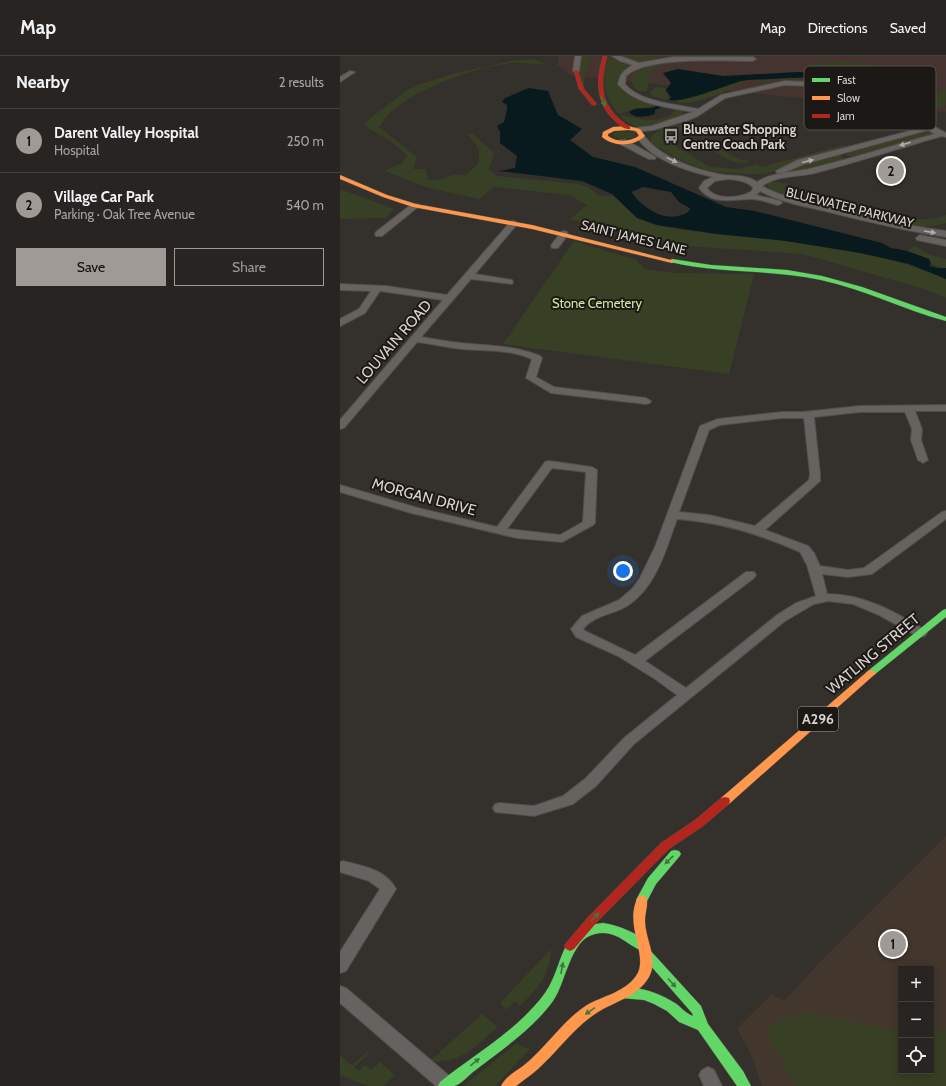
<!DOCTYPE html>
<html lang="en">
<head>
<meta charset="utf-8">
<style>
  body { margin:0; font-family:Cabin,sans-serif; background:#2f2c2a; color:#f1f3f6 }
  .controls { position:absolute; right:12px; bottom:12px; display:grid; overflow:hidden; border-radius:0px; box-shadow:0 2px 10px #0003 }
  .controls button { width:36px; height:36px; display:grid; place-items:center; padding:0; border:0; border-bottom:1px solid #43413f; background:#272421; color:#f1f3f6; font:20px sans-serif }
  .you { position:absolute; left:283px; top:515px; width:14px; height:14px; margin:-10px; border:3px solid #fff; border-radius:50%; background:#1a73e8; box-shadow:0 0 0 6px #1a73e833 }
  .badge { display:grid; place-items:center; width:26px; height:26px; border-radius:50%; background:#9f9a96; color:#111; font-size:13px; font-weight:700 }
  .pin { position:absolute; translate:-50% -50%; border:2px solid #fff; box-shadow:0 1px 4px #0006 }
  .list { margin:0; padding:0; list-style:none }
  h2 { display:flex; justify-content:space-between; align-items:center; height:52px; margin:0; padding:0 16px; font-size:17px }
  h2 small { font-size:13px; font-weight:400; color:#a4a4a5 }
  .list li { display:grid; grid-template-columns:26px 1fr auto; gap:12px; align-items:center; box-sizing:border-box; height:64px; padding:0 16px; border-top:1px solid #43413f }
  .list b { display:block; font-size:15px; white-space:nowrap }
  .list p { margin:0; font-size:13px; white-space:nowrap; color:#a4a4a5 }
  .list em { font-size:13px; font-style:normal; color:#a4a4a5 }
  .actions { display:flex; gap:8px; padding:12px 16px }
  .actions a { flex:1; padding:9px 0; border:1px solid #9f9a96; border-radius:0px; text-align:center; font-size:14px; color:#9f9a96 }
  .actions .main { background:#9f9a96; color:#111 }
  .icon { flex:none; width:22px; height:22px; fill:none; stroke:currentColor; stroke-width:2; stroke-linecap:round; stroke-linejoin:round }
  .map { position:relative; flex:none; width:606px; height:1030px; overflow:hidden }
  header { display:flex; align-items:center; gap:24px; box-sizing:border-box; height:56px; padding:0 20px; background:#272421; border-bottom:1px solid #43413f }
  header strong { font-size:19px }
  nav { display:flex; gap:22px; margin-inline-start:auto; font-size:14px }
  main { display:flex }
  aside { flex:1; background:#272421 }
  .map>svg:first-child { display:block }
  .commercial { fill:#44332e }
  .built { fill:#43362d; fill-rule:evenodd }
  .green { fill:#374024 }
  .water { fill:#081a1e; fill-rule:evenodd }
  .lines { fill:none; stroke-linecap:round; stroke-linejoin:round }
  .street-casing { stroke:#514d4a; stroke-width:2 }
  .fast-casing { stroke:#514d4a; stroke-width:1 }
  .slow-casing { stroke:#514d4a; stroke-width:1 }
  .jam-casing { stroke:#514d4a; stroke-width:1 }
  .street { fill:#656260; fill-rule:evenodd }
  .fast { fill:#63d668; fill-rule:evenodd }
  .slow { fill:#ff974d; fill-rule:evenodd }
  .jam { fill:#b3261e; fill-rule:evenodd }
  .oneway { fill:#40773e }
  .oneway2 { fill:#b0aba8 }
  .labels { text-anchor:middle; stroke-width:4; stroke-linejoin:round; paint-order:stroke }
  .far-poi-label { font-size:13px; font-weight:bold; fill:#d9d3cf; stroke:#1c1815; text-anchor:start }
  .far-street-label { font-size:13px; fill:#d9d3cf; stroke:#1c1815 }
  .far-park-label { font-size:13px; fill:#cde89e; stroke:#1c1815 }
  .shield { fill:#1c1815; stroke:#a09b97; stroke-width:1 }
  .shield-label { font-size:14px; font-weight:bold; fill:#d9d3cf }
  .street-label { font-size:15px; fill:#d9d3cf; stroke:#1c1815 }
  .key { fill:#1c1815; stroke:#55504d; stroke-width:1 }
  .key-label { font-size:11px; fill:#d9d3cf }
</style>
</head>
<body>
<header>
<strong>Map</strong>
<nav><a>Map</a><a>Directions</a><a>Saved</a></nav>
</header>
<main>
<aside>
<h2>Nearby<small>2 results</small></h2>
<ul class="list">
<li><span class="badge">1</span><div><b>Darent Valley Hospital</b><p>Hospital</p></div><em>250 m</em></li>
<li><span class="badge">2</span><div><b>Village Car Park</b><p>Parking · Oak Tree Avenue</p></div><em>540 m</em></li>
</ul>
<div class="actions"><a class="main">Save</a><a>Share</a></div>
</aside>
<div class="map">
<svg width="606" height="1030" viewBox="0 0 606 1030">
  <rect width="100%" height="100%" fill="#34302c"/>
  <path class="commercial" d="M219,0H606V56L232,20L217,9Z"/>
  <path class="built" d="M606,780V1030H422L412,1001L397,972L432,938L444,945L480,906ZM561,913H591V1015H561Z"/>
  <g class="green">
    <path d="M242,0H252L246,14L244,29C239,22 238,8 242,0Z"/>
    <path d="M278,0H315L317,2L315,3H318L294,6Z"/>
    <path d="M269,2L291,10L281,17L277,25C284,46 314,48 332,51L318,49L307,53L295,52L279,58C263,39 261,25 269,2Z"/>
    <path d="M194,3L205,8C194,9 183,6 172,7C137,10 74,33 49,58C45,62 42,68 38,72L42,73L77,101L73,113H86L88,124H98L113,119H126L139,107V93L127,77L133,78L154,97L149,114L157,120L238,128L248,131L260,140H275C282,147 289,156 297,161C309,169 325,171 338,173C374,179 411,180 447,185C501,192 555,201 606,223V242L584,233L463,198L346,190L224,162L230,163L247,149L229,139L154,131L139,143L89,132L44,115L62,107L67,99L52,86L28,72L24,67L66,35L78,29L116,17L171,5Z"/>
    <path d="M499,6L522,7L541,11L536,14L473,15L470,9L471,8Z"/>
    <path d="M316,8L320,9L309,16L308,22L311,23L308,28L307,35C297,38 287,27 295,18C299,13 310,10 316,8Z"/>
    <path d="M469,21L532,24L528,25L453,23L422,26L407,25Z"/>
    <path d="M405,25C398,32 358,47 347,47C343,47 339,46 335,45Z"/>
    <path d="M316,31L326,32L325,35L329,42L327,44L312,40L310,36Z"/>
    <path d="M606,32L605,52L581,51L552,38L555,36C569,42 583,47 598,41L599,35Z"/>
    <path d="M338,52L343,54V58L325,65V67C316,70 297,74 289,67C287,66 284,63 282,61V59C298,63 314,67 329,60C333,58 334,54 338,52Z"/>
    <path d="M352,66L357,69L355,71L335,76L321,81L370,111L398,113L417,108L422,111L503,89L509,92L424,118H407L375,116L366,114L338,103L311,87V80L321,73Z"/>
    <path d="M279,75L293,76L296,80C289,84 280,84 273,80L274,77Z"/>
    <path d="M585,75L592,76L593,78L514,100H507L506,98Z"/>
    <path d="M364,82L370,83L366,84L400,104H407L408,106C394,111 377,97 366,89Z"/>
    <path d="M499,99L505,102L502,104L470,112L436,119L462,109Z"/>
    <path d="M431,125L449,128L446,130L444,133L451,138C491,148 567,174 606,159V167C579,175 553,166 527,160C496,153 465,144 434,136L429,133L427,129Z"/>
    <path d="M0,133L54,153L46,162L0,163Z"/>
    <path d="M234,185L296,204L305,213L335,217L414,218L389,318L163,288Z"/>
    <path d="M575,190L590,199L606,203V212H601L591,208L589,203L567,195Z"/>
    <path d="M211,893C210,920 198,932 180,950L175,945L166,954L160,947Z"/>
    <path d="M471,957L561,976V1015H591V976L606,973V1030H455L439,998L430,984L428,974C432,964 460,957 471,957Z"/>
    <path d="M142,958L158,971C135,990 122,1008 90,1005Z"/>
    <path d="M177,987L183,991L190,993L155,1030H123Z"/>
    <path d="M28,995L29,997L14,1011L19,1015L25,1009L31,1014L40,1006L55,1019L43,1030H28L0,1019V999L12,1009Z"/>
  </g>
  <g class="water">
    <path d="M338,13L383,20L457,16L500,17L531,16L542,19L551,24L572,27V29L574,31L593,35V38C588,43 574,41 567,38C562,36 560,31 552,29C530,21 507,22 483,21C466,21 449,22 432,23C422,24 411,23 401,25C384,30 344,47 329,44L331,41L326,34L331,27L323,17Z"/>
    <path d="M189,32L208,35L218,59L242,73L230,84L253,101L295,111L386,151L415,155L542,187L551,192L567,195L589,203L591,208L589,210L598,212H606V223L569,208L520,197L446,185L377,178L317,169L297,162L272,138L242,125L159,115L175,112L177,100L160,87V76L157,70L164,66L167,54V49L162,46L165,42ZM303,131L331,136L339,146L348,151L350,153L348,156C327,169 304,153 291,136Z"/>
    <path d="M317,50L322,51L315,54V58C306,61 295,63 289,56C298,50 307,54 317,50Z"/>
  </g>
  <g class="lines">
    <g class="street-casing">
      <g id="street">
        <path d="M235,0H241L239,15L236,17L233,15Z"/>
        <path d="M272,0H280L299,7L333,1H413L416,3L413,5C383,5 306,0 286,20L285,28C299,46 336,48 358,53L381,39L445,25L516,28L588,58L591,69L606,77V81L602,80C560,92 518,106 475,117C458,121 438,119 422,130C443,142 466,145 489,151C528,161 566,170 606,175V181C565,175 525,165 485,155C463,150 440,146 420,135L416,139L441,145L442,147L438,149C429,147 420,143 411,143C392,143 372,150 359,132L364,125L373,121C347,115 314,105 297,82L298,80H304C321,102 358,115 384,119C396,120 407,119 417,126C434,115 455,117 473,112C514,102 554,89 595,78L588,74L464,108L443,117H437L436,115L458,104L585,71L581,61L548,47L515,32L445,29L385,42L358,60L346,65L313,74L295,76V72L312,70L353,56C329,51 294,49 278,28C280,18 284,14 293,9L280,5ZM388,123C398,124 406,125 413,131L412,135C400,142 376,145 367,132L375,125Z"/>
        <path d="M10,15L15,16L0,26V21Z"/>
        <path d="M280,84H286L316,101L315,103H309L280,88Z"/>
        <path d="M72,148H78L79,150L42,180H36L35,178L36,176Z"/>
        <path d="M171,165H174L178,167L135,218L172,224L173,226L172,228L131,223L81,281C95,283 108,286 121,287C149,290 174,289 200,300L202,302L196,321L214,331L306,342L311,345L310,347L306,348L211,337L186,322L192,303C169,293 145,295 121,293C106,291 92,288 77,286L4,372L0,373V364L103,244L40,235L25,257L0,270V263L19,253L31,235L0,234V228L46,230L107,239Z"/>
        <path d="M224,175L227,176L228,178L227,180L218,192H212L211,190L212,188L221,176Z"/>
        <path d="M580,179L606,184V190L577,184L576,182Z"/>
        <path d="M606,349V355H575L582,373L581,384L588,404L583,407L578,404L571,384L572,373L565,356H520L474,361L480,418V425L425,474L468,490L474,497L480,510L508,514L524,512L602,456L606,455V463L532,518L508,521L482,518L487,538C524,538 555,556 585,574L587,577L585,580L581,581L577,580L539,559L513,548L488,545L474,548L445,565L294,688L256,730L233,748L194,760L155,756L153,752L155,748L160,747L194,750L223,740L246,722L284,682L337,639L315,623L278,600L236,581L231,573L242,560L279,544L292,533L300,522L315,491L360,370L378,363L442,356H463L520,350ZM442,362H464L470,418L469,424L415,470L369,459L339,456L369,374L380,369ZM337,463C381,466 420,478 460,496L467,509L476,540L456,547L437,559L346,632L305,605L414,522L416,519L414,516H406L295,599L245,575L243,573C254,559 272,559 287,550C316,532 326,493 337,463Z"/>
        <path d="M209,405L252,411L257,414L255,467L253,469L222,486L177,482L71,457L0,436V429L78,452L157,471L205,406ZM212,412L246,416L243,466L220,479L167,473Z"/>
        <path d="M3,805C23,810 45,813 56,833L6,915L0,917V896L40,833L29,825L0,816V806Z"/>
        <path d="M0,930L6,932L113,1023L115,1030H96L0,947Z"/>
        <path d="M368,1011L374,1014L382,1030H364L359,1019L362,1014Z"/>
      </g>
    </g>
    <g class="fast-casing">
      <g id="fast">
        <path d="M332,203L371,209L447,214L482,220L522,231L606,261V265C564,254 524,233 481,224C431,213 380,218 330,206L329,205Z"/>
        <path d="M606,553V561L534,619H528L526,617L528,615L603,554Z"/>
        <path d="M335,794L339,795L341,798L339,801L316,828L306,847L302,849L298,847L296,844L308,822L331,795Z"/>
        <path d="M263,867C277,869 303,878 310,891L309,893L361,950L368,968L403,1015L411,1030H397L358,974L339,966L327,955L314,948L304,944L281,942L279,938L281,934C297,928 321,938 335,947C341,951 345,957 353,960L352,957L303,901L301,897L302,895C286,888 275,873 255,878C230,883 226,927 213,945C192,974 161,994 133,1016C128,1020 120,1029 114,1030C109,1030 103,1030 98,1030L100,1026C135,998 178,974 205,937C225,909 218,871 263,867Z"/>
      </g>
    </g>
    <g class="slow-casing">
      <g id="slow">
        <path d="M288,70L300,73L305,80C293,91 274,91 262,81L263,76L273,71ZM288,74L296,75L299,80C289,86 278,87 268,80V78L274,75Z"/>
        <path d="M0,119L47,139L76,148L192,169L335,205L332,207L192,173L73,151L43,141L0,123Z"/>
        <path d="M531,614L534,615L536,617L534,619L389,748L385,749L381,748L380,745L381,742L528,615Z"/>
        <path d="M302,839L306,841C309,847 305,857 305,864C305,884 319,902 309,921C297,942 274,945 255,958C228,976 211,1006 184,1024C181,1026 179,1028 176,1030C173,1030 166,1030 161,1030C166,1020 175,1016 183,1010C206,992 222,965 247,949C263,940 285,936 296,920C310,900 283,869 298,841Z"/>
      </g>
    </g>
    <g class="jam-casing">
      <g id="jam">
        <path d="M263,0H267C259,32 261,52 290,71V73C284,74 278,68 274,64C255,46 256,24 263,0Z"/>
        <path d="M236,14L238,15L244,33L256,47V49H252L239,33L234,15Z"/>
        <path d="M385,741L389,742L390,745L389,748L363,770L329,793L257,866L234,893L230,895L226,893L224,890L226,887L249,860L321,787L355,764L381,742Z"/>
      </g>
    </g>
    <use href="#street" class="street"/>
    <use href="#fast" class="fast"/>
    <use href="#slow" class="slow"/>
    <use href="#jam" class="jam"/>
  </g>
  <defs><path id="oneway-solid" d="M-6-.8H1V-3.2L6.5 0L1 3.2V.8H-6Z"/></defs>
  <g class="oneway">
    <use href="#oneway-solid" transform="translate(263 45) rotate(66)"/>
    <use href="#oneway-solid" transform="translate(329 804) rotate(136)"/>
    <use href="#oneway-solid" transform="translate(255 861) rotate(-46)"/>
    <use href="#oneway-solid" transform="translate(222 912) rotate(-79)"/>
    <use href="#oneway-solid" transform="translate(332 927) rotate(48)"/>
    <use href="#oneway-solid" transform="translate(250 955) rotate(145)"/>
    <use href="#oneway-solid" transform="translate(135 1006) rotate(-39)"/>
  </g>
  <g class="oneway2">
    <use href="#oneway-solid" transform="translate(565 88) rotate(164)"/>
    <use href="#oneway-solid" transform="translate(332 104) rotate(26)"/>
    <use href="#oneway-solid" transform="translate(468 105) rotate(-14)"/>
    <use href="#oneway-solid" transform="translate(590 176) rotate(9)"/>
  </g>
  <defs>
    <g id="bus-bare" transform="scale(1.2)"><path d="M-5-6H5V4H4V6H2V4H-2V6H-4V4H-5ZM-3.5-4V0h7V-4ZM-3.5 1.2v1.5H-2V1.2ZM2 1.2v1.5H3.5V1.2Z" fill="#9f9a96" stroke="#1c1815" stroke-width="2.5" paint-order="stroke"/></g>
  </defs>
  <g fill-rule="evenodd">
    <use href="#bus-bare" x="331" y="80"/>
  </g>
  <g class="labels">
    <g class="far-poi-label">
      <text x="343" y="78">Bluewater Shopping<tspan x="343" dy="15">Centre Coach Park</tspan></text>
    </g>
    <g class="far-street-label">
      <text transform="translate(510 151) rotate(14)" y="5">BLUEWATER PARKWAY</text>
      <text transform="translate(294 181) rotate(14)" y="5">SAINT JAMES LANE</text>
    </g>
    <g class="far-park-label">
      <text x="257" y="252">Stone Cemetery</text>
    </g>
    <rect class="shield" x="458" y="651" width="40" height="24" rx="3"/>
    <g class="shield-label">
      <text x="478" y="668">A296</text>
    </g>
    <g class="street-label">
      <text transform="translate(54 286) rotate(-49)" y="5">LOUVAIN ROAD</text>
      <text transform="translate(84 441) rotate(15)" y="5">MORGAN DRIVE</text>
      <text transform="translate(533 598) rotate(-40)" y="5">WATLING STREET</text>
    </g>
  </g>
  <rect x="464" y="10" width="132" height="64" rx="6" class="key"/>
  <rect x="472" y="22" width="18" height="4" fill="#63d668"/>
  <rect x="472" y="40" width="18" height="4" fill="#ff974d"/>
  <rect x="472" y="58" width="18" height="4" fill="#b3261e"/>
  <g class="key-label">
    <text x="497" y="28">Fast</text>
    <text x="497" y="46">Slow</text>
    <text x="497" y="64">Jam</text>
  </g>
</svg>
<div class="controls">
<button>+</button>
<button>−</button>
<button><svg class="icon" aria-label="locate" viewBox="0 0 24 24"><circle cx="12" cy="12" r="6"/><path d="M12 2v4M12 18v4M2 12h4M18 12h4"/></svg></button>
</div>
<div class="you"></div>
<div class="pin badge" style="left:553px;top:888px">1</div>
<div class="pin badge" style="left:551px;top:115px">2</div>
</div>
</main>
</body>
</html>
